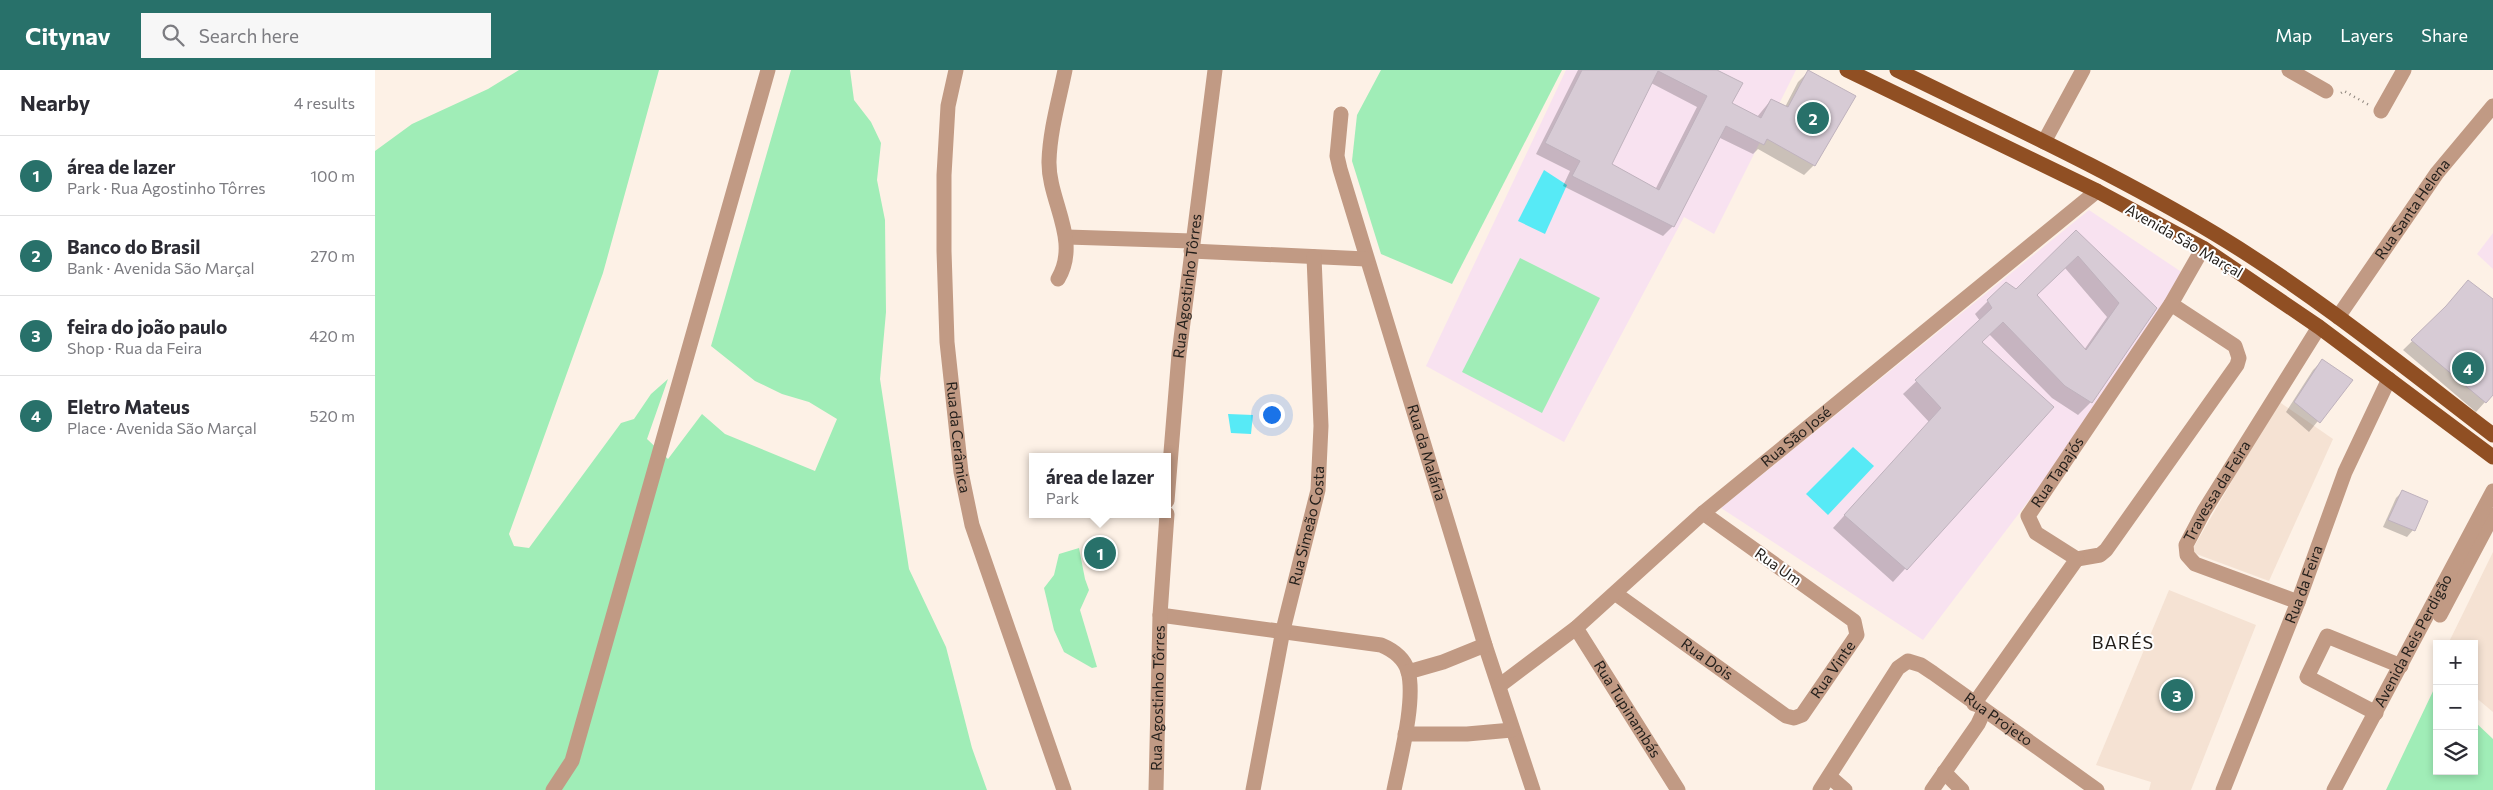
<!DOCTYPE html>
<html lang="en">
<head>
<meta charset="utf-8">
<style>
  body { margin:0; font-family:Commissioner,sans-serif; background:#f7f7f7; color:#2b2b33 }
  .controls { position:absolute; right:15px; bottom:15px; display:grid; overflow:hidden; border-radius:0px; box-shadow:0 2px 8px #0003 }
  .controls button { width:45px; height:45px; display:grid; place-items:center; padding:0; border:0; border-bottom:1px solid #e1e1e2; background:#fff; color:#2b2b33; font:25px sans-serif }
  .you { position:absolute; left:896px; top:344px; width:18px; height:18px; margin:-12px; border:4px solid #fff; border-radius:50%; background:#1a73e8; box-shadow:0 0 0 8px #1a73e833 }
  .badge { display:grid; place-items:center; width:32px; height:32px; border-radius:50%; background:#28716a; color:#fff; font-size:16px; font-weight:700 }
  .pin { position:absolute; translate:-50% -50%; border:2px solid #fff; box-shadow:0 1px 5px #0006 }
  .popup { position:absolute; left:654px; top:383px; width:142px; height:65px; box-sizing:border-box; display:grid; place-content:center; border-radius:0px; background:#fff; filter:drop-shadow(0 1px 4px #0005); font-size:16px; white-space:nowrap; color:#7c7c81 }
  .popup b { font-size:19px; color:#2b2b33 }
  .popup::after { content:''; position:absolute; left:50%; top:100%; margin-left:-10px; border:10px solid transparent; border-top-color:#fff }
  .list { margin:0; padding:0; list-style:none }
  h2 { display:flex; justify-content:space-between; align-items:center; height:65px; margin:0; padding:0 20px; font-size:21px }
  h2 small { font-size:16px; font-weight:400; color:#7c7c81 }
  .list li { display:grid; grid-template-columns:32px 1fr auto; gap:15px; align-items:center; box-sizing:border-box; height:80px; padding:0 20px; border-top:1px solid #e1e1e2 }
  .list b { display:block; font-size:19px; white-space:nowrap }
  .list p { margin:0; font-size:16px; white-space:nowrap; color:#7c7c81 }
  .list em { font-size:16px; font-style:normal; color:#7c7c81 }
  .icon { flex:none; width:28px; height:28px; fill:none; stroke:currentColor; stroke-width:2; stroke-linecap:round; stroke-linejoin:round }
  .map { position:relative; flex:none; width:2118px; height:720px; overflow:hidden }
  header { display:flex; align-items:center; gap:30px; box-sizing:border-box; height:70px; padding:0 25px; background:#28716a; color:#fff }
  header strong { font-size:24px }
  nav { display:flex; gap:28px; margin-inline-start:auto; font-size:18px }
  .search { width:350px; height:45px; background:#f7f7f7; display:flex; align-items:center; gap:12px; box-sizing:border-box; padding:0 18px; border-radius:0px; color:#7c7c81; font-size:19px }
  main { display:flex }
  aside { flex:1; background:#fff }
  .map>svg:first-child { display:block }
  .built { fill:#f5e2d3 }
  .education { fill:#f8e2f0 }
  .medical { fill:#f8e2ef }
  .green { fill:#a0edb7 }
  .water { fill:#57eaf6 }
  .shadow { fill:#0003; fill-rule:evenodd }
  .building { fill:#d7cbd5; stroke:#bfb2bd; fill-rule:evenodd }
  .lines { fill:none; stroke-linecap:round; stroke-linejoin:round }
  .path { stroke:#8b837b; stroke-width:2.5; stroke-dasharray:1 4; stroke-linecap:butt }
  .minor { stroke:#c19a84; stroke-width:15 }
  .major { stroke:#904f23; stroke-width:15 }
  .labels { text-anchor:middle; stroke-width:4; stroke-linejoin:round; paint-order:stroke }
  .street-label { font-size:15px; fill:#221e1a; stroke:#fff }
  .quarter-label { font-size:18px; letter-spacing:1px; fill:#221e1a; stroke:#fff }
</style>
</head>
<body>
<header>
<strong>Citynav</strong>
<div class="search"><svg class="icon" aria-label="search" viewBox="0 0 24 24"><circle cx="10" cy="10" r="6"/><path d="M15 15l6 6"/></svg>Search here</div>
<nav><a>Map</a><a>Layers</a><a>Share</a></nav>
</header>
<main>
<aside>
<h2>Nearby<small>4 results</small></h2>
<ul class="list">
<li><span class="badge">1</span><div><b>área de lazer</b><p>Park · Rua Agostinho Tôrres</p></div><em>100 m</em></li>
<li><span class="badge">2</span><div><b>Banco do Brasil</b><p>Bank · Avenida São Marçal</p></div><em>270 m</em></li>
<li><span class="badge">3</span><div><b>feira do joão paulo</b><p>Shop · Rua da Feira</p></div><em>420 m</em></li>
<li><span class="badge">4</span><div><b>Eletro Mateus</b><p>Place · Avenida São Marçal</p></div><em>520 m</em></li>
</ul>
</aside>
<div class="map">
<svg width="2118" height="720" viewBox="0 0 2118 720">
  <rect width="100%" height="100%" fill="#fdf1e6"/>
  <g class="built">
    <path d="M1903,331L1958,369L1894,511L1816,482Z"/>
    <path d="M2118,482V642L2099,626V574H2073Z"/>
    <path d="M1794,520L1881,555L1816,720H1774L1776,712L1721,695Z"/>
  </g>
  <g class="education">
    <path d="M1191,0H1421L1339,164L1309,147L1189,372L1051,296Z"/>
    <path d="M1714,140L1808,203L1714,351L1548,570L1346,438Z"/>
  </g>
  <path class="medical" d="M2118,163V199L2102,184Z"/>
  <g class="green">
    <path d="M144,0H284L228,203L134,464L139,476L154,478L246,353L259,349L276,324L293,309L272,369L293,389L327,344L350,364L440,401L462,349L434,332L407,324L380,311L336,276L416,0H475L479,30L496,52L506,73L502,110L510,150L511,242L505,309L534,499L571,577L597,678L612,720H0V81L37,54L113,19Z"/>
    <path d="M1006,0H1187L1077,214L1006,184L977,91L982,45Z"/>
    <path d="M1145,188L1225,228L1167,343L1087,302Z"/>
    <path d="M734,476L736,488L715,489L713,477Z"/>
    <path d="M704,478L710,509L714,520L705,540L722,597L717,598L689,582L679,560L669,518L679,505L684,484Z"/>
    <path d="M2060,617L2062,701H2099V651L2118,669V720H2011Z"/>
  </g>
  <g class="water">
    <path d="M1169,100L1192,115L1170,164L1143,151Z"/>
    <path d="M853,344L878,345L876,364L856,363Z"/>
    <path d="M1478,377L1499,396L1453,445L1431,424Z"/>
  </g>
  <g class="shadow">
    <path d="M1203,0H1339L1356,34L1382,47L1396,30L1410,37L1423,12L1433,2L1439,95L1429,105L1383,79L1378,84L1343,67L1298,156L1288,166L1188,116L1195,101L1161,84ZM1276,13L1322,37L1280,120L1235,95Z"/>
    <path d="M1701,162L1780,238L1716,332L1703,345L1677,328L1614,264L1605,273L1677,338L1518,512L1458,458L1554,352L1528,324L1605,251L1600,244L1631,213L1642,220ZM1690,198L1732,247L1709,280L1661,226Z"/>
    <path d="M2093,212L2118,231V323L2101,342L2028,280L2063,246Z"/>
    <path d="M1947,291L1976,310L1934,362L1911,342L1938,300Z"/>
    <path d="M2028,421L2038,460L2032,467L2008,457L2021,428Z"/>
  </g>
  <g class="building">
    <path d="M1207,0H1342L1368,13L1357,33L1386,48L1396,29L1413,37L1433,0L1481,26L1440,96L1392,69L1389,75L1351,56L1299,157L1197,106L1205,91L1170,73ZM1283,1L1332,26L1284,120L1237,94Z"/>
    <path d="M1701,160L1782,238L1717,333L1690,316L1628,252L1607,272L1679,337L1532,500L1469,445L1566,338L1540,310L1617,238L1612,230L1631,212L1641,219ZM1703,186L1744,233L1711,280L1662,225Z"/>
    <path d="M2093,210L2118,229V325L2111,333L2036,270L2071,236Z"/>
    <path d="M1947,289L1978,310L1945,353L1919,332Z"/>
    <path d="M2027,420L2053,431L2040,461L2013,450Z"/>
  </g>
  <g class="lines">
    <path class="path" d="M1966,23L1969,21L1994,35"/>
    <g class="minor">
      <path id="s1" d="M581,0L573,36L569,105V181L572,272L586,402L597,455L689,720"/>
      <path d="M1914,0L1951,21"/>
      <path d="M2006,41L2029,0"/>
      <path id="s2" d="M966,44L962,86L965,99L1110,575L1158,720"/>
      <path d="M1669,72L1708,0"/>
      <path d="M692,167L817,171"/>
      <path d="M816,181L991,189"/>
      <path d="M683,209C706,170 673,131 674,91C675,60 684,30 690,0"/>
      <path id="s3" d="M1963,247L2062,103L2118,36"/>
      <path id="s4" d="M792,431L804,284L840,0"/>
      <path d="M1702,489L1725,485L1731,480L1862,295L1864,288L1860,276L1796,234"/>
      <path id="s5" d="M1241,524L1411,646L1419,648L1427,645L1482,565L1479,551L1328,443"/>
      <path id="s6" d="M1923,532L1820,494L1812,485L1811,475L1829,441L1944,257"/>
      <path d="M785,545L1006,575C1018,580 1029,588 1033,601C1041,630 1025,690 1019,720"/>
      <path d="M2065,545L2118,445"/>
      <path id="s7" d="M1201,558L1303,720"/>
      <path d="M1033,602L1068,592L1110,575"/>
      <path id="s8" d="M1124,616L1201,558L1328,443L1722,121"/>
      <path id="s9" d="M1599,634L1702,489L1661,463L1653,446L1796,234L1828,178"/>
      <path d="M2001,643L1932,607L1952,566L2026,596"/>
      <path d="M1030,664H1092L1137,660"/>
      <path d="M1569,702L1587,720"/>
      <path d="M1455,707L1470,720"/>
      <path d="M178,720L197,691L393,0"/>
      <path id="s10" d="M781,720L785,545L792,444"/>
      <path id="s11" d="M878,720L908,560L943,420L946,356L939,187"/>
      <path id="s12" d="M1445,720L1523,598L1533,591L1546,595L1558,603L1722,720"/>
      <path d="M1557,720L1603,654L1609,641"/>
      <path id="s13" d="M1848,720L1923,532L1970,402L2014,309"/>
      <path id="s14" d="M1959,720L2118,421"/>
    </g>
    <g class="major">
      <path d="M1472,0L1722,121L1828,178L1944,257L2118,387"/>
      <path d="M1522,0C1630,53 1739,103 1842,165C1939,224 2028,296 2118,365"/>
    </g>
  </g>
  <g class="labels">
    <g class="street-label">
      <text dy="5" stroke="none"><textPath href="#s3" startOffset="131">Rua Santa Helena</textPath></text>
      <text transform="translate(1809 171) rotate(30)" y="5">Avenida São Marçal</text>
      <text dy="5" stroke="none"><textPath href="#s4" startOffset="216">Rua Agostinho Tôrres</textPath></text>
      <text dy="5" stroke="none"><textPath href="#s1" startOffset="369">Rua da Cerâmica</textPath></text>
      <text dy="5" stroke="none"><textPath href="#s8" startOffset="388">Rua São José</textPath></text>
      <text dy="5" stroke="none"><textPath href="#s2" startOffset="352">Rua da Malária</textPath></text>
      <text dy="5" stroke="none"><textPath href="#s9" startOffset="298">Rua Tapajós</textPath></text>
      <text dy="5" stroke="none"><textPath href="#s6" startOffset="194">Travessa da Feira</textPath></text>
      <text dy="5" stroke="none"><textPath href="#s11" startOffset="270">Rua Simeão Costa</textPath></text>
      <text transform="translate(1403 497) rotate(35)" y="5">Rua Um</text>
      <text dy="5" stroke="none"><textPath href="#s13" startOffset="221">Rua da Feira</textPath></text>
      <text dy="5" stroke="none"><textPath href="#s14" startOffset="169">Avenida Reis Perdigão</textPath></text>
      <text dy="5" stroke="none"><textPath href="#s5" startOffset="112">Rua Dois</textPath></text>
      <text dy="5" stroke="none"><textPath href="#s5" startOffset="281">Rua Vinte</textPath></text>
      <text dy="5" stroke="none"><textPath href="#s10" startOffset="92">Rua Agostinho Tôrres</textPath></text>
      <text dy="5" stroke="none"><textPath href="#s7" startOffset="96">Rua Tupinambás</textPath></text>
      <text dy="5" stroke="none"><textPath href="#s12" startOffset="265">Rua Projeto</textPath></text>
    </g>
    <g class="quarter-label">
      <text x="1748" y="579">BARÉS</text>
    </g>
  </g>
</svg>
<div class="controls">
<button>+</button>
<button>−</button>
<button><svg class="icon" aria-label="layers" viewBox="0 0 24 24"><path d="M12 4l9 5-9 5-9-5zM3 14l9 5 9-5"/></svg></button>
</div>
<div class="you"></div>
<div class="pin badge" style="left:725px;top:483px">1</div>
<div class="popup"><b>área de lazer</b>Park</div>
<div class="pin badge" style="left:1438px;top:48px">2</div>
<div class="pin badge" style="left:1802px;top:625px">3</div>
<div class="pin badge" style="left:2093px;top:298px">4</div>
</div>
</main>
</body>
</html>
